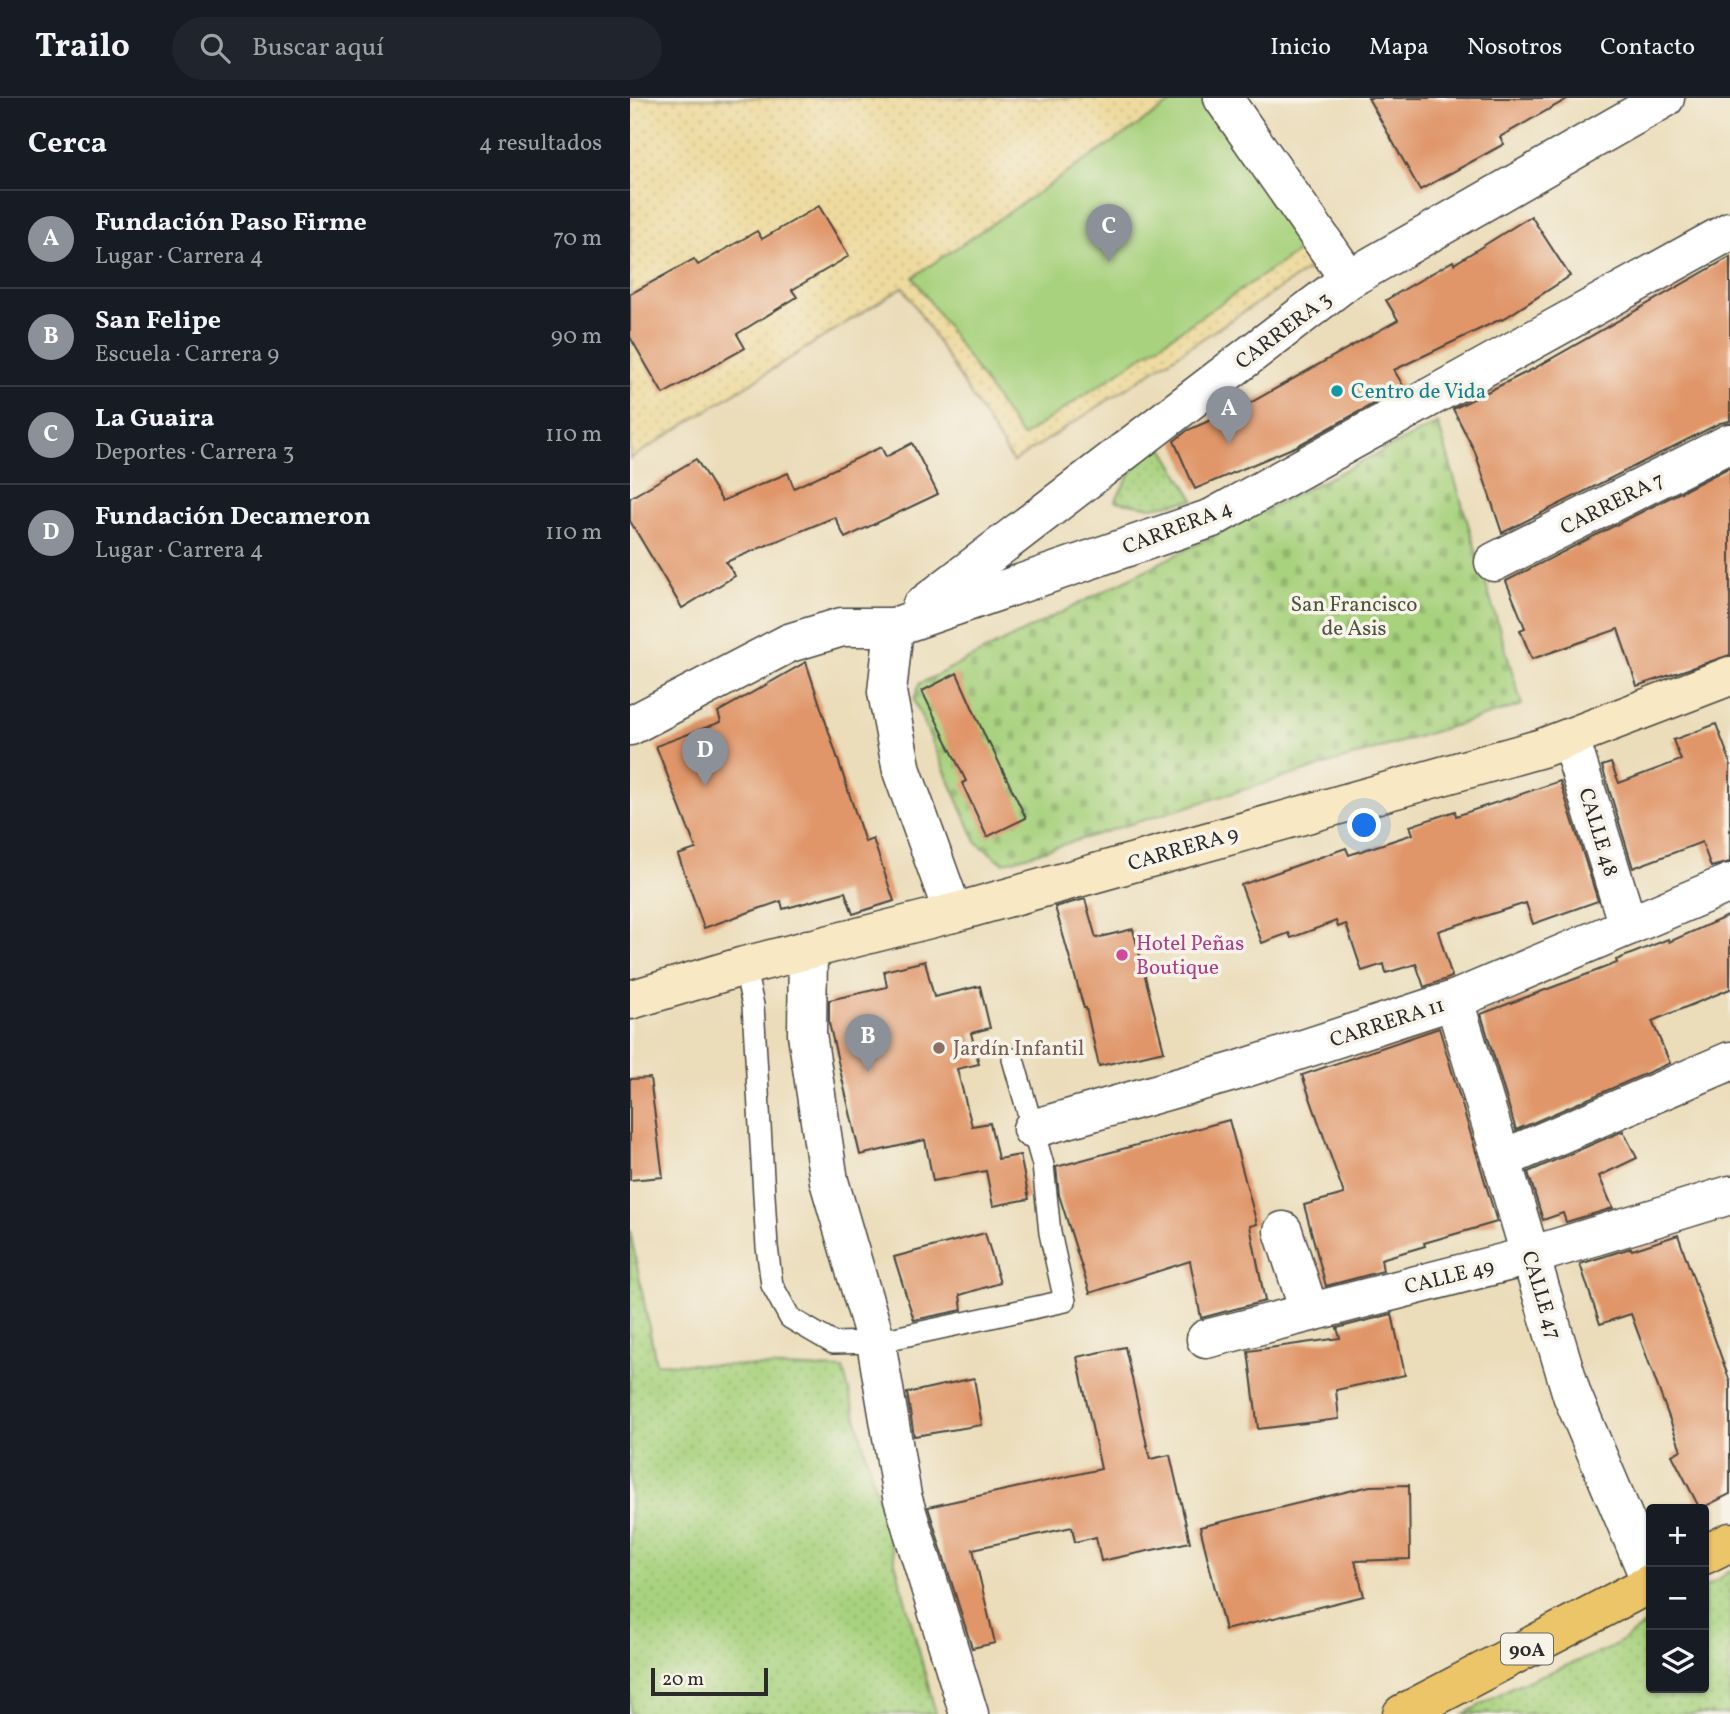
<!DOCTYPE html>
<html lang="es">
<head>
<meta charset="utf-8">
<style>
  body { margin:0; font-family:Vollkorn,serif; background:#20242c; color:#f1f3f6 }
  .controls { position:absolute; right:21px; bottom:21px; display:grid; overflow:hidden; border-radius:7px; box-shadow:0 2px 5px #0004 }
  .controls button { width:63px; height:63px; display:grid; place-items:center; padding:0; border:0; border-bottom:2px solid #363941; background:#171b24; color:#f1f3f6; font:35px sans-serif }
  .scale { position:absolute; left:21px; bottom:18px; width:117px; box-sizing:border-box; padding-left:7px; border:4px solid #2b2b2b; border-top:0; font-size:19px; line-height:24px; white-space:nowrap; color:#2b2b2b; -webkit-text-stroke:5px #f7f3e8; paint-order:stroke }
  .you { position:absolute; left:735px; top:728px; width:24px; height:24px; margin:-18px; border:5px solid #fff; border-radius:50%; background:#1a73e8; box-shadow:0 0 0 10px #1a73e833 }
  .badge { display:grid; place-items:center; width:46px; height:46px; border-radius:50%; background:#8c9099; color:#fff; font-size:23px; font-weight:700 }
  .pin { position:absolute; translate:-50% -58px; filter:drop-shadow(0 2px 4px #0008) }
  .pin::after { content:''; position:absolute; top:37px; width:24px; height:21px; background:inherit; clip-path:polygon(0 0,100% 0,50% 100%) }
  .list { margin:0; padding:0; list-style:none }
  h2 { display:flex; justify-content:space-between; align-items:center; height:91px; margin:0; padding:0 28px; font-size:30px }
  h2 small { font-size:23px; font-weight:400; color:#9ea1a6 }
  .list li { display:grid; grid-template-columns:46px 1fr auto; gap:21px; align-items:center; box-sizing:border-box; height:98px; padding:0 28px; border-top:2px solid #363941 }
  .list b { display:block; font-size:26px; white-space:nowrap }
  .list p { margin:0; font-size:23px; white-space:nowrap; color:#9ea1a6 }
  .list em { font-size:23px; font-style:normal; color:#9ea1a6 }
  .icon { flex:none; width:38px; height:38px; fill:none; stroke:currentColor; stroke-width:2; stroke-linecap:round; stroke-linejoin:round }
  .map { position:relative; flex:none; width:1100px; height:1616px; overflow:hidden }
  header { display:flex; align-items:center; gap:42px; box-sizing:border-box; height:98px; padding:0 35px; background:#171b24; border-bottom:2px solid #363941 }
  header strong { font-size:33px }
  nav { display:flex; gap:38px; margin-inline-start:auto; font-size:24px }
  .search { width:490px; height:63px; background:#20242c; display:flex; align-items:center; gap:18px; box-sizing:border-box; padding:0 24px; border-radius:38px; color:#9ea1a6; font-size:26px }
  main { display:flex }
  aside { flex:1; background:#171b24 }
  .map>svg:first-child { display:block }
  .grass { fill:url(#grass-dots); stroke:#6a7e54; stroke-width:2 }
  .sand { fill:url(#sand-dots); stroke:#8c8264; stroke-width:2 }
  .cemetery { fill:url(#cemetery-stones); stroke:#6a7e54; stroke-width:2 }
  .pitch { fill:#a8d27e; stroke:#6a7e54; stroke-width:2 }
  .building { fill:#e09669 }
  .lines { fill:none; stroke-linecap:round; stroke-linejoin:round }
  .lane-casing { stroke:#484640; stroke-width:24 }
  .street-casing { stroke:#484640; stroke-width:41 }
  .secondary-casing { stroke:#484640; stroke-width:41 }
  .highway-casing { stroke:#484640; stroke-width:41 }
  .lane { stroke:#fff; stroke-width:21 }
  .street { stroke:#fff; stroke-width:38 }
  .secondary { stroke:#f8e8c3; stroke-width:38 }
  .highway { stroke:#edc569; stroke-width:38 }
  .culture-dot { fill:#0f9aa8; stroke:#f7f3e8; stroke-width:2.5 }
  .hotel-dot { fill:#d1479c; stroke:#f7f3e8; stroke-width:2.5 }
  .education-dot { fill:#8d6e63; stroke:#f7f3e8; stroke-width:2.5 }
  .labels { text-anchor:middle; stroke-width:7; stroke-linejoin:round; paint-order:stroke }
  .shield { fill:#f7f3e8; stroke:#686764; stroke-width:2 }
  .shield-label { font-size:19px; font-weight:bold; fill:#2b2b2b }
  .street-label { font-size:21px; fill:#2b2b2b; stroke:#f7f3e8 }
  .culture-label { font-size:21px; fill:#0d838f; stroke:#f7f3e8; text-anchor:start }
  .park-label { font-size:21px; fill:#4a5540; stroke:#f7f3e8 }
  .hotel-label { font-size:21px; fill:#b23c85; stroke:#f7f3e8; text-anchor:start }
  .education-label { font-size:21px; fill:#785e54; stroke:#f7f3e8; text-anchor:start }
</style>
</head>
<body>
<header>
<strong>Trailo</strong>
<div class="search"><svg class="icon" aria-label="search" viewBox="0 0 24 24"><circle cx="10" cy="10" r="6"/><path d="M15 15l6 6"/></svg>Buscar aquí</div>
<nav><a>Inicio</a><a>Mapa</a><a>Nosotros</a><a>Contacto</a></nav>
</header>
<main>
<aside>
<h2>Cerca<small>4 resultados</small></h2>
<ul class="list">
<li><span class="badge">A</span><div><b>Fundación Paso Firme</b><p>Lugar · Carrera 4</p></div><em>70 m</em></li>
<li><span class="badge">B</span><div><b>San Felipe</b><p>Escuela · Carrera 9</p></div><em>90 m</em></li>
<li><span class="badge">C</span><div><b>La Guaira</b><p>Deportes · Carrera 3</p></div><em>110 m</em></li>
<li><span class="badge">D</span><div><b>Fundación Decameron</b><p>Lugar · Carrera 4</p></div><em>110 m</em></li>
</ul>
</aside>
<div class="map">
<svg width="1100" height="1616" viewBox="0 0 1100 1616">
  <defs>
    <pattern id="grass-dots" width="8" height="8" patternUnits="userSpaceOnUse" patternTransform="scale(1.75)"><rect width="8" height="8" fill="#a8d27e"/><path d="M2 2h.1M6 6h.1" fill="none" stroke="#91b46d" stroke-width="1.8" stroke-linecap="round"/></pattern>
    <pattern id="sand-dots" width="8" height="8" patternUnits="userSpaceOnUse" patternTransform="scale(1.75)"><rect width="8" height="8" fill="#eeda9e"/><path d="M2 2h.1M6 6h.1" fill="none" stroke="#cb8" stroke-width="1.8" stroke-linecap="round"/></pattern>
    <pattern id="cemetery-stones" width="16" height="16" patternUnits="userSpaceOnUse" patternTransform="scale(1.75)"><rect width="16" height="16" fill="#a8d27e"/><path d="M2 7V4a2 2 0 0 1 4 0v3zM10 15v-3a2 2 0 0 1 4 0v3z" fill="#91b46d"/></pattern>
  </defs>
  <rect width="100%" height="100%" fill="#f7f3e8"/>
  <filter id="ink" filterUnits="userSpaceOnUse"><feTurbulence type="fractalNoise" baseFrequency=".0143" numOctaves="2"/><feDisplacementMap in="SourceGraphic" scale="14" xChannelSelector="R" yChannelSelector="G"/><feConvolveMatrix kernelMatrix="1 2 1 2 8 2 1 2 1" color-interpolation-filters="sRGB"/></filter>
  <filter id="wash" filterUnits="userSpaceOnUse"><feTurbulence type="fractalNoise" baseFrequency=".00686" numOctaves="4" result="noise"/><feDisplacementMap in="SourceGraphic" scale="28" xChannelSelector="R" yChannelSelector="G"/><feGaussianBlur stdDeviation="1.57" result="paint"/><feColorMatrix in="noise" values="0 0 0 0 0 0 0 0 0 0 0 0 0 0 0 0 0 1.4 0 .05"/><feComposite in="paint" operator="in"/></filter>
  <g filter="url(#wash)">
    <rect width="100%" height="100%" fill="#ebddba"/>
    <g class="grass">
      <path d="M529,343L564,402L521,409L485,403L501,374Z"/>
      <path d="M0,1132L26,1265L213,1271L306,1616H0Z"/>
      <path d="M1100,1473V1616H834L882,1589L981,1550L1021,1523V1590H1074V1490Z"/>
    </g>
    <path class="sand" d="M0,0H603L710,151L383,364L273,189L0,361Z"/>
    <path class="cemetery" d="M808,325L892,607L373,765L346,744L284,602L289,586Z"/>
    <path class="pitch" d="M548,0H575L676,148L392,339L283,179Z"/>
    <g id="blocks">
      <g class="building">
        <path d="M738,0H939L870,39L874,46L790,92Z"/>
        <path d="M189,108L219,158L162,192L167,199L107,236L115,250L33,296L0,239V196L64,161L68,167L127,133L132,141Z"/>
        <path d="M901,118L940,178L872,222L871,221L764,272L774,289L667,348L565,391L544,343L558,332L620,305L768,222L756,202L823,163L824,166Z"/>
        <path d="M1100,159V323L1090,325L872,435L845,354L823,311L903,271Z"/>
        <path d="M282,345L308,396L215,440L205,419L96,464L105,478L52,510L0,423V400L66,361L92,403L158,375L164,390L251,349L256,359Z"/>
        <path d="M1100,369V557L1007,588L988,531L902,561L890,532L895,530L876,483Z"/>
        <path d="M176,564L235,744L243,741L264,803L223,816L215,794L153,811L151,803L74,830L48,757L66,751L26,648L91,624L88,614Z"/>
        <path d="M327,575L358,645L359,644L396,720L357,739L332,685L336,683L292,593Z"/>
        <path d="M1086,626L1100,663V764L1081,769L1072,744L1003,770L972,668L981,665L989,685L1051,662L1043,642Z"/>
        <path d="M930,683L968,803L903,826L896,805L808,833L822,879L794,889L786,866L756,875L754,866L732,873L716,826L708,829L706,823L661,840L659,835L632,845L611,787L716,750L719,757L783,736L780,728L825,713L826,718Z"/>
        <path d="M455,801L466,840L503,831L534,953L469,968L456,910H454L425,809Z"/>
        <path d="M1100,817V891L1022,923L1040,965L886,1032L851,916L958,876L987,865L986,862L1038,841L1039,844Z"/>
        <path d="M295,863L304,899L350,888L360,930L341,935L349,966L327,971L342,1028L360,1025L368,1061L390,1057L399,1101L363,1108L356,1073L303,1083L295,1042L230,1057L199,925V902L257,889L254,873Z"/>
        <path d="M809,930L867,1124L794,1145L795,1148L751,1161L753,1173L696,1188L674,1107L714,1096L672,977Z"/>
        <path d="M20,980L33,1079L0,1082V981Z"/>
        <path d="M599,1022L627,1126L620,1128L635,1203L571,1220L560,1163L460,1195L429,1097L426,1069Z"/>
        <path d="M993,1033L1007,1060L969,1078L983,1110L936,1124L933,1115L913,1122L898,1074Z"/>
        <path d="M355,1135L370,1185L330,1197L332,1212L284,1222L264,1159Z"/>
        <path d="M1048,1137L1100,1284V1396L1070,1411L1042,1357L1051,1352L1001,1216L970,1226L950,1166L1001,1150L1002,1152Z"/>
        <path d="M762,1216L775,1277L706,1292L709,1321L628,1331L618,1253L710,1240L707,1230Z"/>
        <path d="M495,1249L520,1361L540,1357L560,1444L471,1463L466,1439L445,1444L442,1429L343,1451L365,1545L342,1550L298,1409L471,1371L447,1259Z"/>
        <path d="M344,1280L352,1327L284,1338L277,1295Z"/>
        <path d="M779,1387L780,1461L725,1463L734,1498L595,1532L570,1429L740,1388Z"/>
      </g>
    </g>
  </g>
  <g filter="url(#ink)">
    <use href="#blocks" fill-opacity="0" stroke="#484640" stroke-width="2"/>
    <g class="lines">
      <g class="lane-casing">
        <path id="lane" d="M114,868L123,907L137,1149L142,1187L160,1220L203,1245L246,1244L435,1203L420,1135L413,1067L383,961"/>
      </g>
      <g class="street-casing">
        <g id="street">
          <path d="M593,0L719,181"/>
          <path d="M864,464L1100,345"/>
          <path d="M291,509L719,181L1035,0"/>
          <path d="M264,529L257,594L272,673L323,815"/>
          <path d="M0,628L159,545L212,529H264L582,420L1100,133"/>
          <path d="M940,640L998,828"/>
          <path d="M178,851L177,936L199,1083L246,1244L272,1398L339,1616"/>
          <path d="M824,902L942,1297L1021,1484"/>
          <path d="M402,1031L603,974L824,902L1100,785"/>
          <path d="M873,1061L1100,963"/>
          <path d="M653,1133L679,1213"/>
          <path d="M576,1241L900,1158L1100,1097"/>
        </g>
      </g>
      <g class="secondary-casing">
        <path id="secondary" d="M0,902L114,868L323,815L912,650L1100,578"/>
      </g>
      <g class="highway-casing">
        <g id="highway">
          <path d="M1074,1457L1100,1444"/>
          <path d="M772,1616L1021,1485"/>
        </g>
      </g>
      <use href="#lane" class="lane"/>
      <use href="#street" class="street"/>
      <use href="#secondary" class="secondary"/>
      <use href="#highway" class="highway"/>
    </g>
  </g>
  <circle class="culture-dot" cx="707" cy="293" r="7"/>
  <circle class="hotel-dot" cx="492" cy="857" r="7"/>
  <circle class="education-dot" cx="309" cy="950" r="7"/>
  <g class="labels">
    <rect class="shield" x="871" y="1535.5" width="52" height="31" rx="5"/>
    <g class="shield-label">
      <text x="897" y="1558">90A</text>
    </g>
    <g class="street-label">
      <text transform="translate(653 232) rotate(-37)" y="7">CARRERA 3</text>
      <text transform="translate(982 405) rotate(-27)" y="7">CARRERA 7</text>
      <text transform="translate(547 429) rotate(-21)" y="7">CARRERA 4</text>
      <text transform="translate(969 734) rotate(73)" y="7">CALLE 48</text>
      <text transform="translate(553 750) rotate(-16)" y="7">CARRERA 9</text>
      <text transform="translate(757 924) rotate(-18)" y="7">CARRERA 11</text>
      <text transform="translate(819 1178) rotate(-14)" y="7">CALLE 49</text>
      <text transform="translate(912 1197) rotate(73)" y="7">CALLE 47</text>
    </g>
    <g class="culture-label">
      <text x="721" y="300">Centro de Vida</text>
    </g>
    <g class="park-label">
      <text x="724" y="513">San Francisco<tspan x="724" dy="24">de Asis</tspan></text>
    </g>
    <g class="hotel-label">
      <text x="506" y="852">Hotel Peñas<tspan x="506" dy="24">Boutique</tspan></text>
    </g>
    <g class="education-label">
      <text x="323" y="957">Jardín Infantil</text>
    </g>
  </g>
</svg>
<div class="controls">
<button>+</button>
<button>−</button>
<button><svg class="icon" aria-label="layers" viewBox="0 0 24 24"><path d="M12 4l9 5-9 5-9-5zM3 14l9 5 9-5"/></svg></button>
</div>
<div class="scale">20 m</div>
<div class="you"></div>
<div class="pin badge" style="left:599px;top:346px">A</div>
<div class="pin badge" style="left:238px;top:974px">B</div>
<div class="pin badge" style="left:479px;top:164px">C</div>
<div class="pin badge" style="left:75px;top:688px">D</div>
</div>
</main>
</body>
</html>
